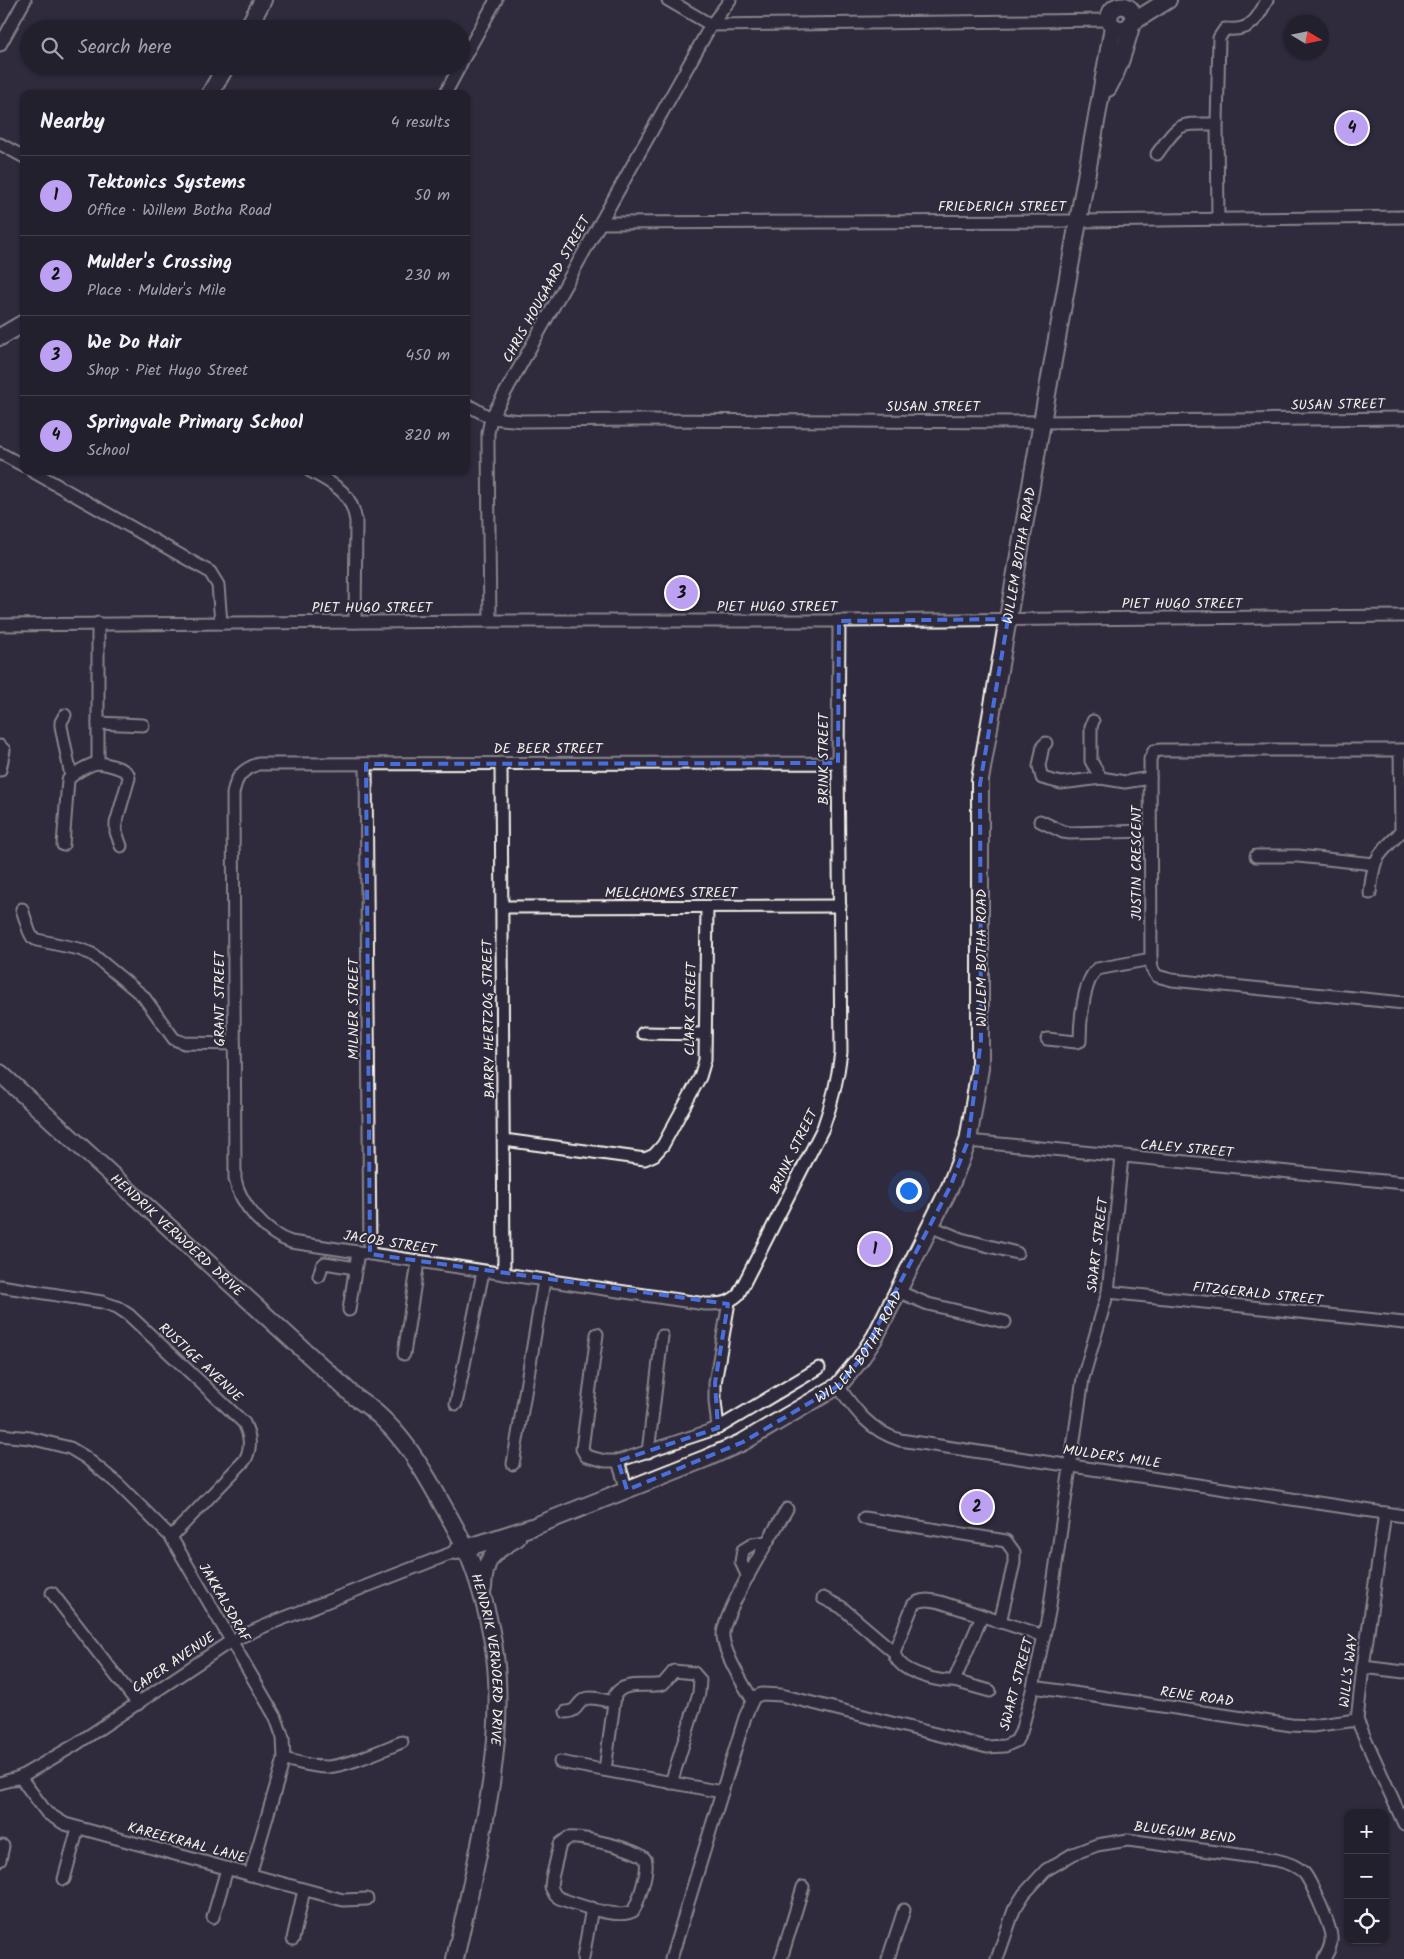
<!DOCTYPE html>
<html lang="en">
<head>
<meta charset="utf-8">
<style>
  body { margin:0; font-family:Kalam,sans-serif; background:#2f2d3a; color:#f1f3f6 }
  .controls { position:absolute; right:15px; bottom:15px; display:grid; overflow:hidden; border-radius:10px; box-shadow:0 1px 4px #0004 }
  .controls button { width:45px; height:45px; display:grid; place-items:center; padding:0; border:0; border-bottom:1px solid #403e4a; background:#23202e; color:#f1f3f6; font:25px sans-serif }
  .compass { position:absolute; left:1284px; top:15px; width:45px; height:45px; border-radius:50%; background:#23202e; box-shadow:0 1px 4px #0004; rotate:100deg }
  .you { position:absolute; left:908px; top:1190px; width:18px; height:18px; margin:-12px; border:4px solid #fff; border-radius:50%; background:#1a73e8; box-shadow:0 0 0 8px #1a73e833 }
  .badge { display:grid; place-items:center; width:32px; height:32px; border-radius:50%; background:#bca0f2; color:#111; font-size:16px; font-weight:700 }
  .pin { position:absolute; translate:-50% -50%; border:2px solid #fff; box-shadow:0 1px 5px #0006 }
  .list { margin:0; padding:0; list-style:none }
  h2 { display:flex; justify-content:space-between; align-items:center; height:65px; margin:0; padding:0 20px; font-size:21px }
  h2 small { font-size:16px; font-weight:400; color:#a3a3aa }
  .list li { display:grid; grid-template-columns:32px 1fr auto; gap:15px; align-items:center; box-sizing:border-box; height:80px; padding:0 20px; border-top:1px solid #403e4a }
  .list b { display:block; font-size:19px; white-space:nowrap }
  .list p { margin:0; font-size:16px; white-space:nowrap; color:#a3a3aa }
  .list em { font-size:16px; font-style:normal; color:#a3a3aa }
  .icon { flex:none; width:28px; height:28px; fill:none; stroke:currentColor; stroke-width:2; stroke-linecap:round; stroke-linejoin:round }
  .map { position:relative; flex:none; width:1404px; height:1959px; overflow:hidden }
  .search { position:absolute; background:#23202e; box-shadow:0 1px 4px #0004; left:20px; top:20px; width:450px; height:55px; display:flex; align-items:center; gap:12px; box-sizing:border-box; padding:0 18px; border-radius:28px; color:#a3a3aa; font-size:19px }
  .panel { position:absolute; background:#23202e; box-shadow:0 1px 4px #0004; left:20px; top:90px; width:450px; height:385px; border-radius:10px }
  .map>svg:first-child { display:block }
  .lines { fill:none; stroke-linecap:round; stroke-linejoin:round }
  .street-casing { stroke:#f4f1e8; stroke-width:15 }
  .secondary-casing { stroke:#f4f1e8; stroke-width:20 }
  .street { stroke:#2f2a3d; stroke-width:11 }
  .secondary { stroke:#2f2a3d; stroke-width:16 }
  .marked { fill:none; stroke:#486fdb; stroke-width:4; stroke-dasharray:10 6; stroke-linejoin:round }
  .labels { text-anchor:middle; stroke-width:4; stroke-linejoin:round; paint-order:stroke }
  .street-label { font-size:14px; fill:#f4f1e8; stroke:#2f2a3d }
</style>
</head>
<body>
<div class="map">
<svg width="1404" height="1959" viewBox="0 0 1404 1959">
  <rect width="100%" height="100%" fill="#2f2a3d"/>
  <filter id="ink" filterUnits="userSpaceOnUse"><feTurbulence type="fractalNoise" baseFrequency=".02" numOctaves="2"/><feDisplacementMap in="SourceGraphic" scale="10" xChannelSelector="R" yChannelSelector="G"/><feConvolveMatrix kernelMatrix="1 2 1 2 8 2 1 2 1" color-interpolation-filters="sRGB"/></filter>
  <g filter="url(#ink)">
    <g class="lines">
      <g class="street-casing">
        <g id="street">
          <path d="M668,0L711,25L1109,20"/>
          <path d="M0,45L25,0"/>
          <path d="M461,63L496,0"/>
          <path d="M445,94L460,66"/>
          <path d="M0,144L24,157"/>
          <path d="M1157,154C1181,121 1178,124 1217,124"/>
          <path d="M1218,219L1217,124L1219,38L1225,29C1230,29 1236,30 1242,28C1255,25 1261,11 1267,0"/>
          <path d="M601,223L1078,221L1404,217"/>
          <path d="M466,404L491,418L522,421L642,420L1042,422L1404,418"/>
          <path d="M0,453L24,466"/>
          <path d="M32,471L210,572L218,585L221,623"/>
          <path d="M310,471C335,485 351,491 356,521L355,622"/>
          <path d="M490,621L488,447V433L491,418L711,25L730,0"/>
          <path d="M0,625L490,621H839L1404,616"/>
          <path d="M65,715L61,722V726L71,776"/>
          <path d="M1093,721L1091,727V761L1101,778L1125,782L1150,778"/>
          <path d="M98,723L143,725"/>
          <path d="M1046,743L1043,746L1039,766L1042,778L1061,783L1101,778"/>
          <path d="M0,746L4,750L0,770"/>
          <path d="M1400,750L1401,832"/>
          <path d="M1404,750H1161L1154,751L1150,759L1151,959L1152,969L1157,976L1172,980L1404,1003"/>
          <path d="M98,763V623"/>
          <path d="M501,763L504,1274"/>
          <path d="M838,763L258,764C242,770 236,776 233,794L235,1179C240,1204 266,1234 291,1242L705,1304C719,1304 728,1304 738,1295L823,1128C832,1103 838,1078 841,1052L838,763L839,621"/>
          <path d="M366,764L370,1254"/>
          <path d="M1040,821L1063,832L1070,833L1150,831"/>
          <path d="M63,845L68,780C72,774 91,763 99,763C107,764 123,768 128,774L129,778L116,823V832L121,846"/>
          <path d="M1256,856H1298L1374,864"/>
          <path d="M1370,893C1374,857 1375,858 1401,832"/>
          <path d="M502,907L840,906"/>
          <path d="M22,909L29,931L32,937L37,940L79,949L92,954L143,996L174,1039L184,1043L234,1044"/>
          <path d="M643,1033L705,1034"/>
          <path d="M1047,1039L1076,1042L1080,1041C1080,1022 1083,982 1097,969L1151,959"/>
          <path d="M504,1140L645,1159L654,1155L663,1145L700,1077L705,1060L707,907"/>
          <path d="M968,1141L1404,1183"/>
          <path d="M930,1226L961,1239L1017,1253"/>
          <path d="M319,1276L322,1266L325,1263L355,1268"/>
          <path d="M0,1286L102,1302L117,1307L129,1315L244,1423C250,1436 252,1447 245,1460L171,1537"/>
          <path d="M897,1291L928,1304L1005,1322"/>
          <path d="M1108,1292L1404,1323"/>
          <path d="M349,1310L358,1252"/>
          <path d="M597,1334L582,1449L586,1456L605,1461H618L718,1428L819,1368"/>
          <path d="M404,1354L418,1262"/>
          <path d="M838,1386C855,1410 870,1431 900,1440L1404,1516"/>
          <path d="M456,1404L483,1272"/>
          <path d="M718,1428L715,1401V1383L729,1302"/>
          <path d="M0,1435L30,1438L70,1448L85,1457L118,1484L171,1537L276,1718L283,1738L284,1759L250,1875"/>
          <path d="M648,1452L662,1336"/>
          <path d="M618,1461L627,1490"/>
          <path d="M513,1464L544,1281"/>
          <path d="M1385,1513L1363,1667L1357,1720L1404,1824"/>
          <path d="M864,1518L1006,1541L1014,1552V1563L1000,1622"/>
          <path d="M748,1577L741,1562L743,1550L753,1544L767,1542"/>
          <path d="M52,1593L138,1704"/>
          <path d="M823,1598L841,1607L894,1652C895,1656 897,1660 899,1662C909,1674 940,1682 954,1681L982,1616"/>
          <path d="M894,1652L913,1605C921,1598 930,1600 940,1602L1044,1636"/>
          <path d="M1363,1667L1404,1672"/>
          <path d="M954,1681L990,1691"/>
          <path d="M1033,1687L1291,1725L1312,1726L1357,1720"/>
          <path d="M752,1699C743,1684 724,1654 723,1636C721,1616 774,1531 787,1509"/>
          <path d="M566,1712C579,1711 576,1703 585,1699C592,1696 606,1701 614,1702"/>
          <path d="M284,1759C297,1762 313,1767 327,1767C347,1766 382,1750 402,1742"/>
          <path d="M560,1762L722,1792"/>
          <path d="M605,1770L615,1695C624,1680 648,1688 663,1684L674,1671L694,1673L700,1680L699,1693L671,1783"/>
          <path d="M20,1777L47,1813L65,1824L343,1900L367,1899"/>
          <path d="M0,1783L20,1777L75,1745L231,1641L274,1622L457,1551"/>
          <path d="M568,1838C580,1836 639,1849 645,1859C650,1868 638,1903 633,1911C618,1920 575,1904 559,1898L555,1895L551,1887L552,1878L560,1844Z"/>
          <path d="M0,1860L3,1846"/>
          <path d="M64,1879L78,1828"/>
          <path d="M213,1917L227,1869"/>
          <path d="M293,1939L304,1890"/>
          <path d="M583,1958L592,1908"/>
          <path d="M671,1959L745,1717L754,1697L762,1694L781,1695L987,1747L1005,1746L1016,1741L1021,1732L1033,1687L1049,1612L1083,1378L1108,1292L1122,1157"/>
          <path d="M781,1959L803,1887"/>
          <path d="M888,1959L904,1910"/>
          <path d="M997,1959L1014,1910L1024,1894L1046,1870L1073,1854L1097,1845L1128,1840L1276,1860C1286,1862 1296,1865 1304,1873C1311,1881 1331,1927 1331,1937C1332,1945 1328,1952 1324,1959"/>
        </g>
      </g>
      <g class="secondary-casing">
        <g id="secondary">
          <path d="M1133,22L1168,0"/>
          <path d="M247,29L263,0"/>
          <path d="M1108,88C1119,69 1124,50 1130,30C1131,25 1134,20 1133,15C1129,0 1109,4 1109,20L1113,27L1123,30L1131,25"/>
          <path d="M210,94L226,66"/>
          <path d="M0,337L24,323"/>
          <path id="s1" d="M0,1073L355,1397C395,1422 420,1463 442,1504C450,1518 458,1532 465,1547C479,1577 491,1624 495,1656C507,1753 475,1864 455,1959"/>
          <path id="s2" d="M457,1551L535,1526L707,1458L743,1442L838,1386L859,1361L875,1337L950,1187L968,1141L980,1068V780L1042,422L1113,27"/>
          <path d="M483,1588C484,1559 492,1552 517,1538"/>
        </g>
      </g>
      <use href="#street" class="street"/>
      <use href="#secondary" class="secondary"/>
    </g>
  </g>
  <path d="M0 0H1404V1959H0ZM1008,619L980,784L981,1040L968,1141L950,1187L859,1361L838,1386L743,1442L627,1490L618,1461L718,1428L715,1383L728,1304L370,1254L366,764L838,763L839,621Z" fill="#2f2a3d" fill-opacity=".55" fill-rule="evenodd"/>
  <path class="marked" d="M1008,619L980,784L981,1040L968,1141L950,1187L859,1361L838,1386L743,1442L627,1490L618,1461L718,1428L715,1383L728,1304L370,1254L366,764L838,763L839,621Z"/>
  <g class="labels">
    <g class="street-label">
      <text x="1002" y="211">FRIEDERICH STREET</text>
      <text transform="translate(546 289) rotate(-61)" y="5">CHRIS HOUGAARD STREET</text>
      <text transform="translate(1338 404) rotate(-1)" y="5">SUSAN STREET</text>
      <text x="933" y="411">SUSAN STREET</text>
      <text dy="5" stroke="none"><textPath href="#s2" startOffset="1285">WILLEM BOTHA ROAD</textPath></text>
      <text x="1182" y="608">PIET HUGO STREET</text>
      <text x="777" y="611">PIET HUGO STREET</text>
      <text x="372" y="612">PIET HUGO STREET</text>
      <text x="548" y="753">DE BEER STREET</text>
      <text transform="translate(823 759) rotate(-90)" y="5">BRINK STREET</text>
      <text transform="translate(1136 863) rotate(-90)" y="5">JUSTIN CRESCENT</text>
      <text x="671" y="897">MELCHOMES STREET</text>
      <text transform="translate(981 958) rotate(-90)" y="5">WILLEM BOTHA ROAD</text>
      <text transform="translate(219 999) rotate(-90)" y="5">GRANT STREET</text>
      <text transform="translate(353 1009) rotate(-90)" y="5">MILNER STREET</text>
      <text transform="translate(690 1009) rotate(-89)" y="5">CLARK STREET</text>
      <text transform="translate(488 1019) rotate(-91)" y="5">BARRY HERTZOG STREET</text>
      <text transform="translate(1187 1148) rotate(5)" y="5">CALEY STREET</text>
      <text transform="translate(793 1151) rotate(-64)" y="5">BRINK STREET</text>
      <text dy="5" stroke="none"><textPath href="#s1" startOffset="240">HENDRIK VERWOERD DRIVE</textPath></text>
      <text transform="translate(390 1242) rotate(9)" y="5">JACOB STREET</text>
      <text transform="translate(1097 1245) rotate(-83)" y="5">SWART STREET</text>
      <text transform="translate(1258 1293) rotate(6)" y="5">FITZGERALD STREET</text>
      <text dy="5" stroke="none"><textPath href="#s2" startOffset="460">WILLEM BOTHA ROAD</textPath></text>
      <text transform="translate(201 1362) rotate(43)" y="5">RUSTIGE AVENUE</text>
      <text transform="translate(1112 1456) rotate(8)" y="5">MULDER'S MILE</text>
      <text transform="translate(225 1602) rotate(60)" y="5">JAKKALSDRAF</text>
      <text dy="5" stroke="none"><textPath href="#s1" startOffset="785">HENDRIK VERWOERD DRIVE</textPath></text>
      <text transform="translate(173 1662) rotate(-34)" y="5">CAPER AVENUE</text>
      <text transform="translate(1348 1671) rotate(-83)" y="5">WILL'S WAY</text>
      <text transform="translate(1016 1684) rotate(-75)" y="5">SWART STREET</text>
      <text transform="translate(1197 1696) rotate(8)" y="5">RENE ROAD</text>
      <text transform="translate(1185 1832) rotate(7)" y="5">BLUEGUM BEND</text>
      <text transform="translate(187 1842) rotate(15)" y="5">KAREEKRAAL LANE</text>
    </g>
  </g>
</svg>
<div class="controls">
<button>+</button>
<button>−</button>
<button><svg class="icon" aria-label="locate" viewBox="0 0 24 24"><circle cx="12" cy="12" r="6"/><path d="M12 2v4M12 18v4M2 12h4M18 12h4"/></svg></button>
</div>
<svg class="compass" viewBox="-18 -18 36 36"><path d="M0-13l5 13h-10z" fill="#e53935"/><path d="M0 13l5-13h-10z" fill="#a3a3aa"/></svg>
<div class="you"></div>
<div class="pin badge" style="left:875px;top:1249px">1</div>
<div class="pin badge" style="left:977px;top:1507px">2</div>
<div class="pin badge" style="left:682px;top:593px">3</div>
<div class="pin badge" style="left:1352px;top:128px">4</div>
<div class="search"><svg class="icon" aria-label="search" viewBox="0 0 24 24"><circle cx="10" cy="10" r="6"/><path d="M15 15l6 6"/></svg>Search here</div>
<section class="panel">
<h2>Nearby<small>4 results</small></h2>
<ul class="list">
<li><span class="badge">1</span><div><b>Tektonics Systems</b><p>Office · Willem Botha Road</p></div><em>50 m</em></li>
<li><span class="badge">2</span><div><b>Mulder's Crossing</b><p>Place · Mulder's Mile</p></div><em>230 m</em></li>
<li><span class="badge">3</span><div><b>We Do Hair</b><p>Shop · Piet Hugo Street</p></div><em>450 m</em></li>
<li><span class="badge">4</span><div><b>Springvale Primary School</b><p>School</p></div><em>820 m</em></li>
</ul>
</section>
</div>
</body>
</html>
